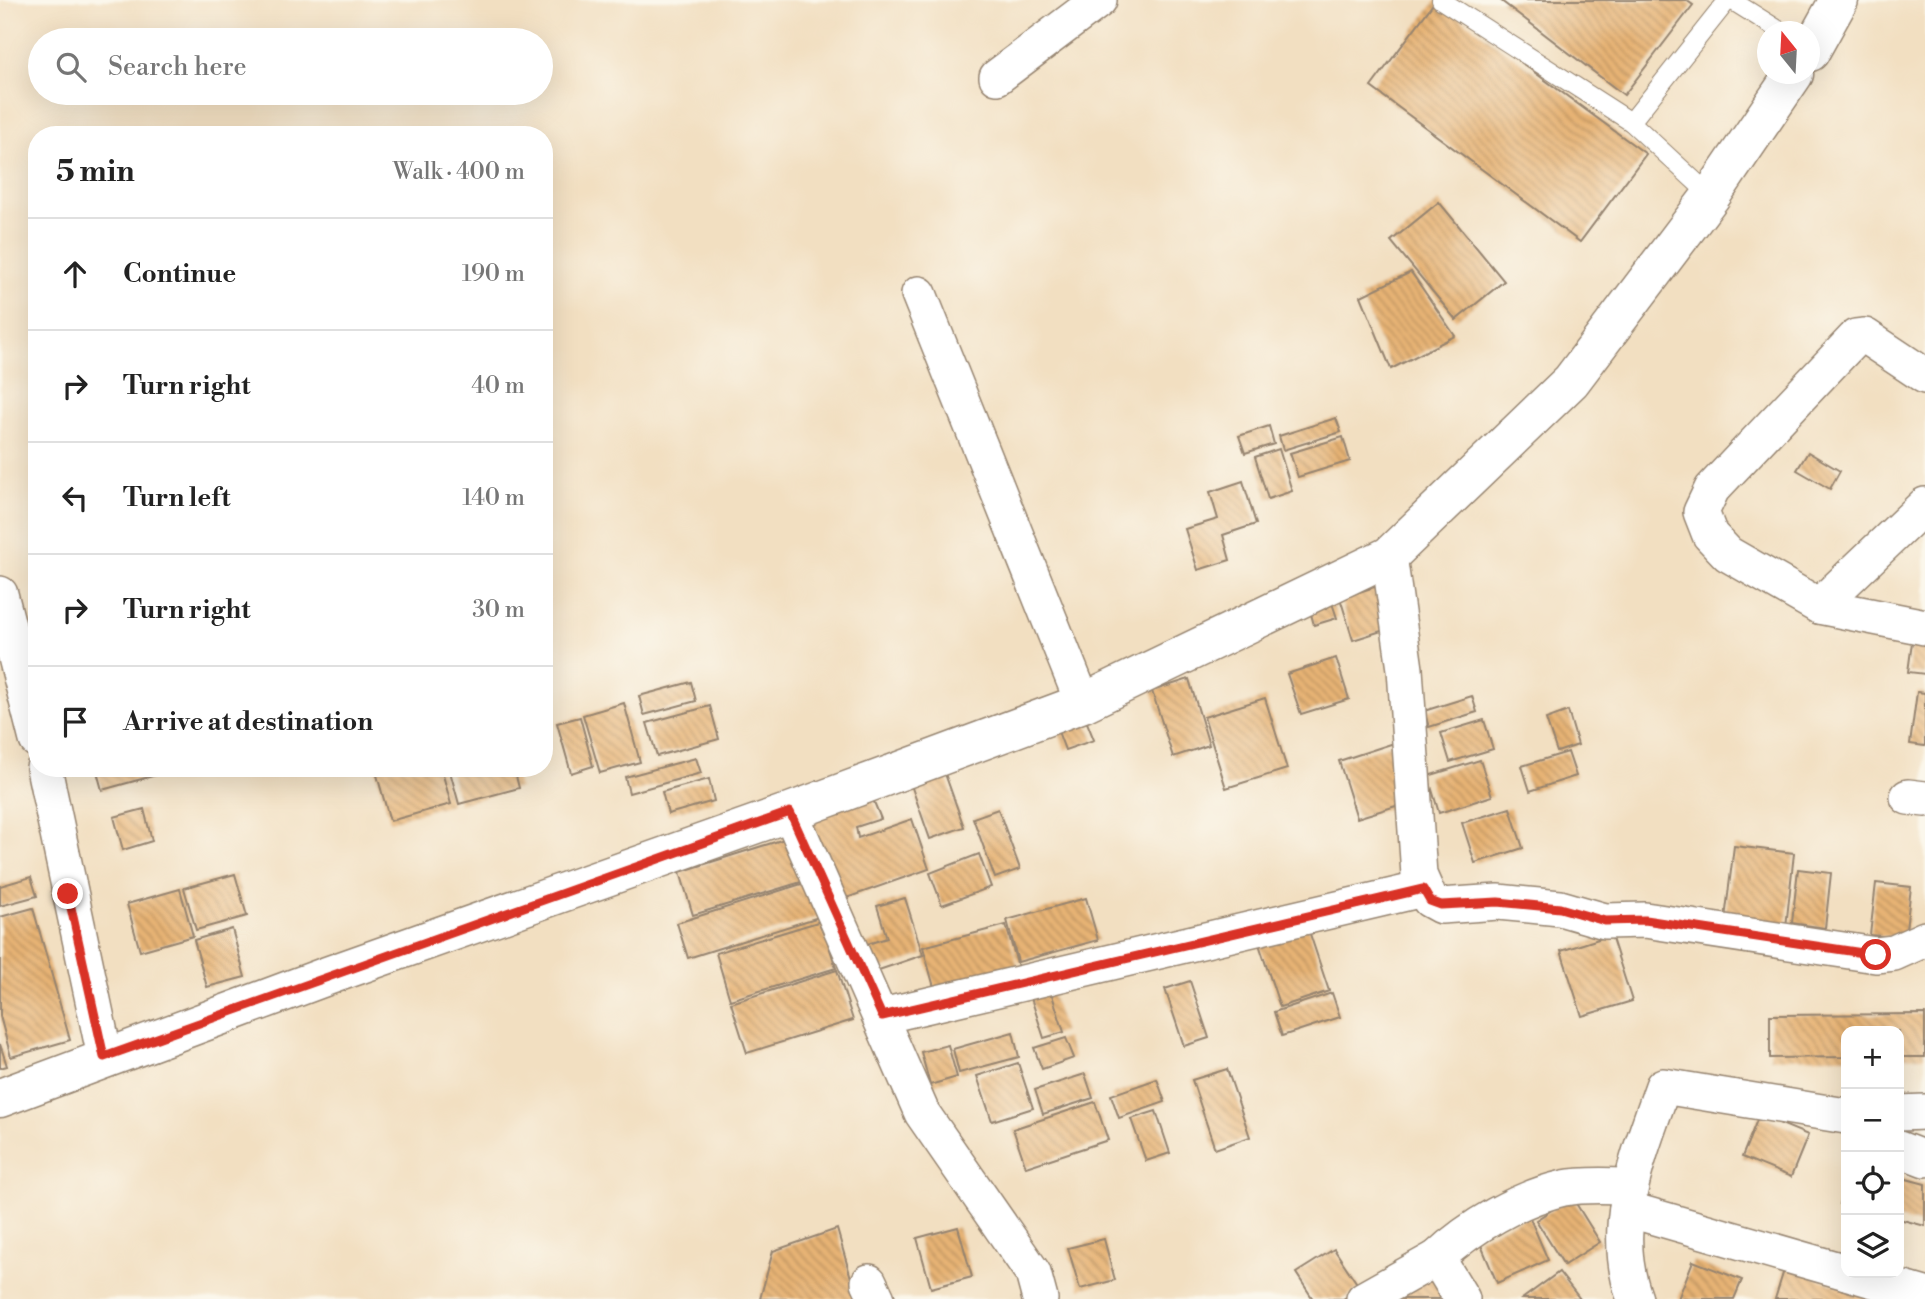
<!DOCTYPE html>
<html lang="en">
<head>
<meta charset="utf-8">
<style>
  body { margin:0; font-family:"Libre Bodoni",serif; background:#f2f2f2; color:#222 }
  .controls { position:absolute; right:21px; bottom:21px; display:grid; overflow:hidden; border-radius:14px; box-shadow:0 7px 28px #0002 }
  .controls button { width:63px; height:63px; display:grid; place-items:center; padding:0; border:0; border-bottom:2px solid #e0e0e0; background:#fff; color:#222; font:35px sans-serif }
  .compass { position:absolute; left:1757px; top:21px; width:63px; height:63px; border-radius:50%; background:#fff; box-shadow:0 7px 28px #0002; rotate:342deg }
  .stop { position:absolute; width:21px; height:21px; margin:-16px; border:5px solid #d93025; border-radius:50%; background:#fff }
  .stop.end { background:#d93025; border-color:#fff; box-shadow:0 2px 7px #0008 }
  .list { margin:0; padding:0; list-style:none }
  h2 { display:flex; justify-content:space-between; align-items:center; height:91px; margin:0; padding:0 28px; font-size:30px }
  h2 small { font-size:23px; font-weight:400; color:#767676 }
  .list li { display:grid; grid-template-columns:46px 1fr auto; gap:21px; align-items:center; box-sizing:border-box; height:112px; padding:0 28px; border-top:2px solid #e0e0e0 }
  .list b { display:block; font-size:26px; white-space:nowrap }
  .list em { font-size:23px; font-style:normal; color:#767676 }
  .icon { flex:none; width:38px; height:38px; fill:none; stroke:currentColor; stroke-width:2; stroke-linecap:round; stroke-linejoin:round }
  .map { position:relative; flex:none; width:1925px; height:1299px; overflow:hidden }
  .search { position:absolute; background:#fff; box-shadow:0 7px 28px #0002; left:28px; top:28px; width:525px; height:77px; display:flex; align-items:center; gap:18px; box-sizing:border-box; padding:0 24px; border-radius:38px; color:#767676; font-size:26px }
  .panel { position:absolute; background:#fff; box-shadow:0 7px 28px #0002; left:28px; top:126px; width:525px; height:651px; border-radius:28px }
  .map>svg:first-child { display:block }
  .building { fill:url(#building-back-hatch) }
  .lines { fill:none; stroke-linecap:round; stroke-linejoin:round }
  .service-casing { stroke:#968470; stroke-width:20 }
  .minor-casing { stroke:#968470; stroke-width:38 }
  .tertiary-casing { stroke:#968470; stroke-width:41 }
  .service { stroke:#fff; stroke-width:18 }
  .minor { stroke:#fff; stroke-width:35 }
  .tertiary { stroke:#fff; stroke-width:38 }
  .route { stroke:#d93025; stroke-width:9 }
</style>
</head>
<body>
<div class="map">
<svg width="1925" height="1299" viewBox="0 0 1925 1299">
  <defs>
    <pattern id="building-back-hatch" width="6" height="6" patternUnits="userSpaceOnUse" patternTransform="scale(1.75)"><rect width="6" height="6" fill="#e7b375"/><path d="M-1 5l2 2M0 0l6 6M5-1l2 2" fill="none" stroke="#bc925f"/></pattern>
  </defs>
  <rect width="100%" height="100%" fill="#fbf7ec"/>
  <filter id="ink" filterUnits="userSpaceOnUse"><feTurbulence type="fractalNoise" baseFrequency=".0143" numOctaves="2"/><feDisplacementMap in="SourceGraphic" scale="14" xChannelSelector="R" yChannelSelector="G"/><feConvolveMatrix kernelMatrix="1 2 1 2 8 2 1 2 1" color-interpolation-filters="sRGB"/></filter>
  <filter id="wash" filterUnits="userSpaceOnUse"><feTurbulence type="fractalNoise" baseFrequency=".00686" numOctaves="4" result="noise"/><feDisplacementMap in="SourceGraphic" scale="28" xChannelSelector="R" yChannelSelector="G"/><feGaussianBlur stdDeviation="1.57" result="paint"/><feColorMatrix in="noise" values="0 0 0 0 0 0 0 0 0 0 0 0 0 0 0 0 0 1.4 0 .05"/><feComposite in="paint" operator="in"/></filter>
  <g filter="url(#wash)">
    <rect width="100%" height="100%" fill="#f2dfc1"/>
    <g id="blocks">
      <g class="building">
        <path d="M1436,0L1646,154L1580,242L1371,87Z"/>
        <path d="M1500,0H1686L1693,5L1624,95Z"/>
        <path d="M1439,202L1504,281L1456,320L1391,241Z"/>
        <path d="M1411,272L1455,336L1391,369L1361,296Z"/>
        <path d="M1336,418L1341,432L1283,450L1279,436Z"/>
        <path d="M1269,426L1274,444L1245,453L1239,436Z"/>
        <path d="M1343,437L1350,461L1298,477L1290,453Z"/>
        <path d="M1279,449L1292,491L1268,499L1255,457Z"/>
        <path d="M1808,452L1840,471L1830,489L1797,470Z"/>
        <path d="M1243,481L1256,524L1223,535L1230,560L1198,570L1185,529L1218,519L1210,492Z"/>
        <path d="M1381,585L1394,627L1353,640L1340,598Z"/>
        <path d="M1330,597L1337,618L1314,625L1308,603Z"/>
        <path d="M1913,635L1925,636V674L1908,672Z"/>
        <path d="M1336,658L1349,699L1301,714L1287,674Z"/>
        <path d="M1189,679L1209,745L1173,757L1152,691Z"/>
        <path d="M691,682L696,701L644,715L639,696Z"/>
        <path d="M1917,692L1925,693V746L1910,744Z"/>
        <path d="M1472,696L1477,712L1429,727L1424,711Z"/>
        <path d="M1265,698L1287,769L1226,788L1204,717Z"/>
        <path d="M624,703L640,762L600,773L583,715Z"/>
        <path d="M710,706L719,739L657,756L647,723Z"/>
        <path d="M1568,711L1578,745L1557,752L1546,719Z"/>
        <path d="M1084,715L1094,740L1065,750L1056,726Z"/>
        <path d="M580,717L593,766L571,773L557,723Z"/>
        <path d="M1484,720L1493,749L1450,762L1441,733Z"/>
        <path d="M1394,743L1412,801L1357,818L1339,761Z"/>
        <path d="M1568,752L1576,776L1530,791L1522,766Z"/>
        <path d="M696,758L701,773L629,793L625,777Z"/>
        <path d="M1480,760L1492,796L1439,813L1428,776Z"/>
        <path d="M96,768H166L167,772L102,790Z"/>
        <path d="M375,768H441L451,804L390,821Z"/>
        <path d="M449,768H514L519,788L459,804Z"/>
        <path d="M944,771L964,827L930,839L910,782Z"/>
        <path d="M709,779L714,801L668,814L662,792Z"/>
        <path d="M870,792L881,819L856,827L858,838L912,819L929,869L835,902L805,815Z"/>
        <path d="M1510,808L1523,848L1475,863L1462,823Z"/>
        <path d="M144,809L152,841L123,850L114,817Z"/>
        <path d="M998,809L1020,869L995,878L973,818Z"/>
        <path d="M797,835L811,879L693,915L680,872Z"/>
        <path d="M1734,846L1794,853L1786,927L1725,919Z"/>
        <path d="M979,854L991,887L942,905L930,873Z"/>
        <path d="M1798,869L1831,873L1825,928L1792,923Z"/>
        <path d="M235,874L247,916L196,930L184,888Z"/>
        <path d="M31,877L37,896L0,906V886Z"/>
        <path d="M811,881L822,916L688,958L677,923Z"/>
        <path d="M1876,883L1911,887L1905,938L1870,935Z"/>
        <path d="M180,889L193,936L140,951L127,904Z"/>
        <path d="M905,898L923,955L873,972L864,945L887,938L877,906Z"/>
        <path d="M1086,898L1098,940L1018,962L1007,920Z"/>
        <path d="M33,908L70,1040L11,1057L0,1016V917Z"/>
        <path d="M821,921L836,968L730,1000L716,953Z"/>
        <path d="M1006,925L1018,967L935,991L923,947Z"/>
        <path d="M1308,928L1329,991L1280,1007L1259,944Z"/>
        <path d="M232,929L245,977L207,987L194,940Z"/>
        <path d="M1611,935L1632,1001L1582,1016L1561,951Z"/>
        <path d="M837,970L853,1020L747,1053L731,1003Z"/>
        <path d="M1190,981L1209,1038L1184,1046L1165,989Z"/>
        <path d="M1051,992L1064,1032L1044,1038L1031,998Z"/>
        <path d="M1332,993L1340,1017L1282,1036L1274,1012Z"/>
        <path d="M1925,1014V1057H1899V1031H1846V1057L1770,1058V1015Z"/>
        <path d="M1013,1032L1019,1057L959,1073L953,1049Z"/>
        <path d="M1066,1038L1074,1058L1042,1069L1034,1048Z"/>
        <path d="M0,1044L7,1066L0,1068Z"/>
        <path d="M948,1045L957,1077L930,1085L921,1052Z"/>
        <path d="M1018,1063L1033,1108L992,1121L977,1076Z"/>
        <path d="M1227,1069L1250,1137L1215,1149L1192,1080Z"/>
        <path d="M1085,1074L1093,1098L1043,1114L1035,1090Z"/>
        <path d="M1157,1079L1165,1102L1119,1118L1111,1095Z"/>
        <path d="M1095,1102L1108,1140L1026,1167L1013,1129Z"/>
        <path d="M1156,1111L1170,1153L1146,1161L1131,1119Z"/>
        <path d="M1759,1115L1808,1135L1791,1177L1742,1157Z"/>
        <path d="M1899,1177L1925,1184V1226L1899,1219Z"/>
        <path d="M1846,1183V1205L1840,1204Z"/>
        <path d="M1572,1197L1600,1242L1564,1265L1536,1220Z"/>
        <path d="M1529,1216L1548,1260L1497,1283L1478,1238Z"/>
        <path d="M958,1227L972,1277L931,1288L917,1238Z"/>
        <path d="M837,1229L857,1299H760L773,1251Z"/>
        <path d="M1104,1239L1115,1280L1080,1289L1068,1248Z"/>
        <path d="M1334,1249L1360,1288L1343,1299H1313L1296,1273Z"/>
        <path d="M1693,1261L1742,1280L1734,1299H1678Z"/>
        <path d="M1785,1267L1878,1299H1775Z"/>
        <path d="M1439,1271L1452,1299H1380Z"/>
        <path d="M1559,1272L1580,1299H1522Z"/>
      </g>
    </g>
  </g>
  <g filter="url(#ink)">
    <use href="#blocks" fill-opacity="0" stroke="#968470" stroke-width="2"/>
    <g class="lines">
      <g class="service-casing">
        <g id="service">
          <path d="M1441,0L1631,122L1711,196"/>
          <path d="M1731,0L1782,32"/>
          <path d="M1631,122L1728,0"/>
        </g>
      </g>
      <g class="minor-casing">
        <g id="minor">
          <path d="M997,77L1099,0"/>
          <path d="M919,294L1083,703"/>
          <path d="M1925,376L1865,336L1856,337L1712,489L1701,512L1710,535L1728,554L1819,606L1925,627"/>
          <path d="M1389,556L1405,669L1419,875L1430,900L1441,906L1498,902L1560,908L1605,921L1645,920L1876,955L1894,953L1925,939"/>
          <path d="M0,594L37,740"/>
          <path d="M1819,606L1925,505"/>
          <path d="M44,768L105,1057"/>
          <path d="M1908,797L1925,799"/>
          <path d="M790,812L922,1113L1033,1273L1040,1299"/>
          <path d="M882,1016L1423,889"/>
          <path d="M1899,1113L1925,1112"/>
          <path d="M1899,1149L1925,1159"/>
          <path d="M1627,1209L1846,1272"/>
          <path d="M1849,1273L1925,1295"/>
          <path d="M869,1282L877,1299"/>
          <path d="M1364,1299L1437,1258"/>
          <path d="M1462,1299L1437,1258C1470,1227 1519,1198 1564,1188C1585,1184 1608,1186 1629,1186"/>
          <path d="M1635,1299C1608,1226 1639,1155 1663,1086L1846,1116"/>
        </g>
      </g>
      <g class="tertiary-casing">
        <g id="tertiary">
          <path d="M1810,52L1839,0"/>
          <path d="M0,1098L327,976L790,812L1083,703L1389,556L1571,381L1711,196L1794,74"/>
        </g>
      </g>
      <use href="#service" class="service"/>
      <use href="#minor" class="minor"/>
      <use href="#tertiary" class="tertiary"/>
    </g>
  </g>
  <g class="lines" filter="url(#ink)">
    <path class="route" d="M68,894L104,1057L790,812L882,1016L1423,889L1430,901L1441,905L1498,902L1560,908L1605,921L1645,920L1876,955"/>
  </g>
</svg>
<div class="controls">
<button>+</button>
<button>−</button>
<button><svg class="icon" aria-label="locate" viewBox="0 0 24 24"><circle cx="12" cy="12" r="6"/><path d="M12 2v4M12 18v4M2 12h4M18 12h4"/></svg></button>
<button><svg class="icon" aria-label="layers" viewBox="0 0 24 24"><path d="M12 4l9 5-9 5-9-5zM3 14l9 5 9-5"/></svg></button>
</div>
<svg class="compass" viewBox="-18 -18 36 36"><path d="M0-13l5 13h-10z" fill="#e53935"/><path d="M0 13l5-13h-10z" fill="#767676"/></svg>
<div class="stop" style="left:1876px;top:955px"></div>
<div class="stop end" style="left:68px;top:894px"></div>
<div class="search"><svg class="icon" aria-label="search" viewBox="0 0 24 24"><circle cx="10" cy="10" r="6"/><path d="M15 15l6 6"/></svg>Search here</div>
<section class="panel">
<h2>5 min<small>Walk · 400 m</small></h2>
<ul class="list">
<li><svg class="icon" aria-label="ahead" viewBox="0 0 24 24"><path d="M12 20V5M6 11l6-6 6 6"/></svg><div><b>Continue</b></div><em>190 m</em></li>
<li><svg class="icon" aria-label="right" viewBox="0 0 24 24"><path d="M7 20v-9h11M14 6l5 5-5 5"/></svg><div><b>Turn right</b></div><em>40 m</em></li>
<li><svg class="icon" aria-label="left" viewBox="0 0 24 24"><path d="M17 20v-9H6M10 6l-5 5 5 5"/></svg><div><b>Turn left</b></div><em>140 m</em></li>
<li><svg class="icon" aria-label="right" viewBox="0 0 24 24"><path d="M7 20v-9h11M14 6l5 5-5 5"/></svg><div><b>Turn right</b></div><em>30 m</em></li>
<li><svg class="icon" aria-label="arrive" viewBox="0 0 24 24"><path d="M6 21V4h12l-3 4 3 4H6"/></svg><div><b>Arrive at destination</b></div></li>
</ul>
</section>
</div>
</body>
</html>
